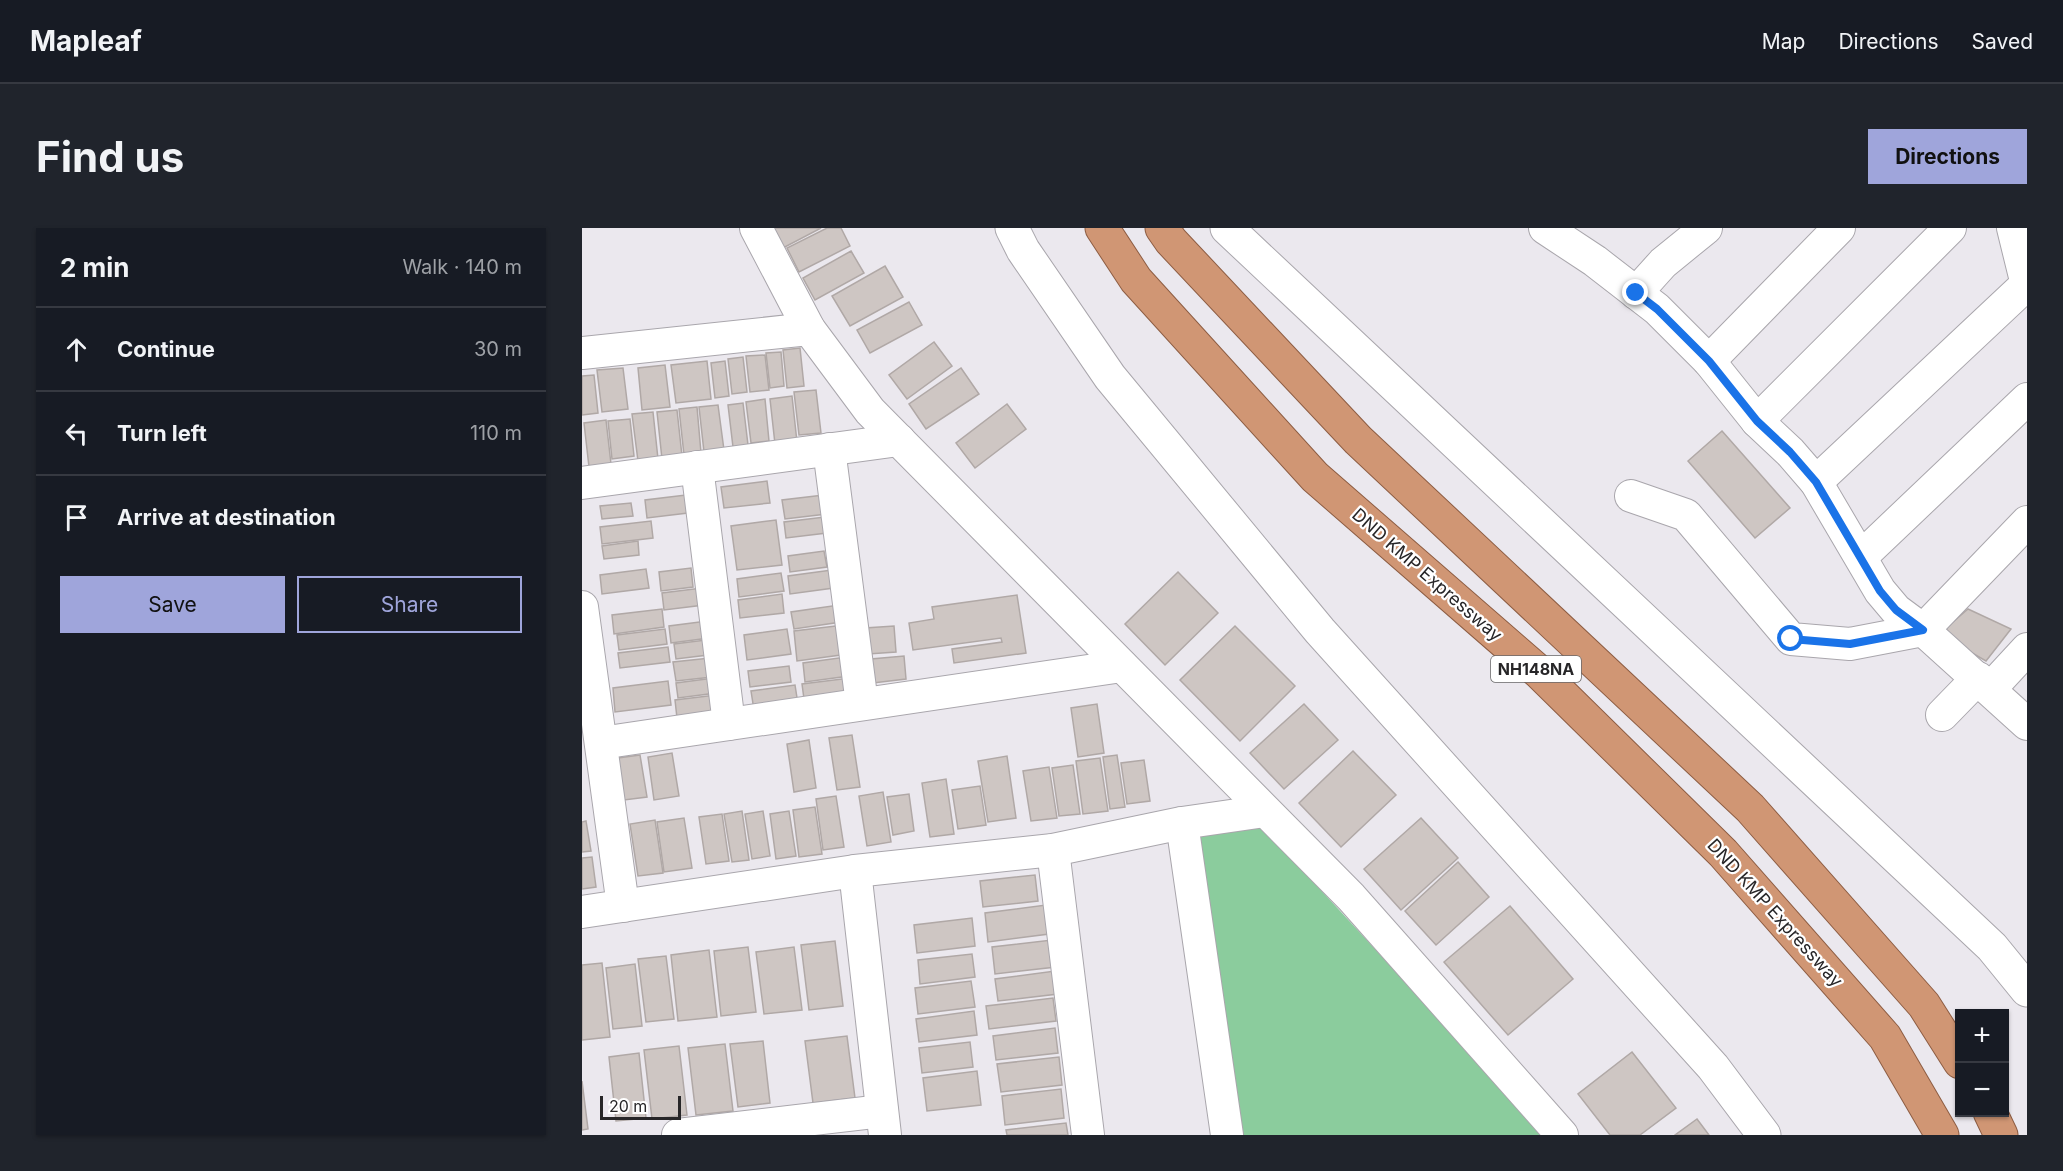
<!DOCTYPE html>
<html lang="en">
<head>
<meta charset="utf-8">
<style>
  body { margin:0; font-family:Inter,sans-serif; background:#20242c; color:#f1f3f6 }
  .controls { position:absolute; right:18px; bottom:18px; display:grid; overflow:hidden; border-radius:0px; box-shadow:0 2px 4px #0004 }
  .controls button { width:54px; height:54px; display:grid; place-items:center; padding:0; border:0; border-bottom:2px solid #363941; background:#171b24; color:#f1f3f6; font:30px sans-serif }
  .scale { position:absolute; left:18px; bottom:15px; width:81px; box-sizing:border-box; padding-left:6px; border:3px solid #272628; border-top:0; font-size:16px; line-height:21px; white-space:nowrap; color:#272628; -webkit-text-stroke:4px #fff; paint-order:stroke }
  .stop { position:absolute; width:18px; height:18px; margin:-14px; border:4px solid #1a73e8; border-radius:50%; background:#fff }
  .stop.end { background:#1a73e8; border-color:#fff; box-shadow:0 2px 6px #0008 }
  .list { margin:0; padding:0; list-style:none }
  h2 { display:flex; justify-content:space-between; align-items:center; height:78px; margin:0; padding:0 24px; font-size:26px }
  h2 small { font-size:20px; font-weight:400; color:#9ea1a6 }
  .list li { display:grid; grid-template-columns:39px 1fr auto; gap:18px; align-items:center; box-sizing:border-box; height:84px; padding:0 24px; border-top:2px solid #363941 }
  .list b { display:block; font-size:22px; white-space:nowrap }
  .list em { font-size:20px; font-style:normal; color:#9ea1a6 }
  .actions { display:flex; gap:12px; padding:18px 24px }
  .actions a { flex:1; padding:14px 0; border:2px solid #9fa5db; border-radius:0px; text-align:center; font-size:21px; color:#9fa5db }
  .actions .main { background:#9fa5db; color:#111 }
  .icon { flex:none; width:33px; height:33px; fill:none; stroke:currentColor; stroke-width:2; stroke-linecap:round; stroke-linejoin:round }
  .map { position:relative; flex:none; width:1445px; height:907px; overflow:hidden; border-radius:0px }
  header { display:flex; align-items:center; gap:36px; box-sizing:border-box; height:84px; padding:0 30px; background:#171b24; border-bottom:2px solid #363941 }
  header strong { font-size:28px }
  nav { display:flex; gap:33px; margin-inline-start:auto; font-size:21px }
  .intro { display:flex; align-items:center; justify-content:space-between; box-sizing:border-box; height:144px; padding:0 36px }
  h1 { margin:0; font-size:42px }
  .button { padding:15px 27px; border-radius:0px; background:#9fa5db; color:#111; font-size:21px; font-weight:700 }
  main { display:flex; gap:36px; padding:0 36px }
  aside { flex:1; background:#171b24; border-radius:0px; box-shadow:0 2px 4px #0004 }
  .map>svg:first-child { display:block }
  .green { fill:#8bcc9d }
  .building { fill:#cec6c3; stroke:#b0a8a6; stroke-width:1.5 }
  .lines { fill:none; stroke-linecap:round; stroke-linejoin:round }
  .minor-casing { stroke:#a9a6ac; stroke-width:34 }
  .tertiary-casing { stroke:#a9a6ac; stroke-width:35 }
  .trunk-casing { stroke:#8d5d43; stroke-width:35 }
  .minor { stroke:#fff; stroke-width:32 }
  .tertiary { stroke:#fff; stroke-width:33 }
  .trunk { stroke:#d09674; stroke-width:33 }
  .route { stroke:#1a73e8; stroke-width:8 }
  .labels { text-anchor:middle; stroke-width:4.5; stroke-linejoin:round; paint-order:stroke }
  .shield { fill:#fff; stroke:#686768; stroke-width:1.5 }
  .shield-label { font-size:16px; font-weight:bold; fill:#272628 }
  .street-label { font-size:18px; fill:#272628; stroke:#fff }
</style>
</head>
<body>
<header>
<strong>Mapleaf</strong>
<nav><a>Map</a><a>Directions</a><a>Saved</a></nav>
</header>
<div class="intro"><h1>Find us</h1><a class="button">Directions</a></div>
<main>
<aside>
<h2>2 min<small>Walk · 140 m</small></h2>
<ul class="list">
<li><svg class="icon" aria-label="ahead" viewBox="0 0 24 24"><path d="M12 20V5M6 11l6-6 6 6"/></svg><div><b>Continue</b></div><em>30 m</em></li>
<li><svg class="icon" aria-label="left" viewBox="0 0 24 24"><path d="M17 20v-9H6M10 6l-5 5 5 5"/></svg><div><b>Turn left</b></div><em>110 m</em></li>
<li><svg class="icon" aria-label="arrive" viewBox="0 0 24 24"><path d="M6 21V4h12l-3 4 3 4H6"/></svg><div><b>Arrive at destination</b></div></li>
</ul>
<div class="actions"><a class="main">Save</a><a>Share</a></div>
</aside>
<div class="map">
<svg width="1445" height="907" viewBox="0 0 1445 907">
  <rect width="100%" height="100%" fill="#ebe8ee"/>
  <path class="green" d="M678,596L964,907H660L615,604Z"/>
  <g class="building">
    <path d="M191,0H239L201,20Z"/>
    <path d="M245,0H259L268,18L217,44L205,20Z"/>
    <path d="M269,23L282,45L233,72L221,50Z"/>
    <path d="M303,38L321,69L268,98L250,68Z"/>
    <path d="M327,74L340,97L288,125L275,102Z"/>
    <path d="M352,114L370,138L325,171L307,147Z"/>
    <path d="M218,120L222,158L205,160L201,122Z"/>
    <path d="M199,124L202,158L188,160L184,125Z"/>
    <path d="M183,127L187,162L168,164L164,128Z"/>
    <path d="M161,129L165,164L150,166L146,131Z"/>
    <path d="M125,133L129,171L94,175L89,137Z"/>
    <path d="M143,133L147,168L133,170L129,135Z"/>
    <path d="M83,137L88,179L60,182L56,140Z"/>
    <path d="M41,140L46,181L20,184L15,142Z"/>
    <path d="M379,140L397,166L344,201L327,176Z"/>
    <path d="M12,147L16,185L0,187V148Z"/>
    <path d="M234,162L239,205L217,207L212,164Z"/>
    <path d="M210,168L215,214L193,216L188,171Z"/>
    <path d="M183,171L187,213L169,215L164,174Z"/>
    <path d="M161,175L166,217L151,219L146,177Z"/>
    <path d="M425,176L444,201L393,240L374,215Z"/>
    <path d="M136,177L142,222L122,224L117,179Z"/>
    <path d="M115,179L119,225L102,227L97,181Z"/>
    <path d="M95,182L100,228L80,231L75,184Z"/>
    <path d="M71,184L76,231L56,233L50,186Z"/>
    <path d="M48,191L52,228L30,231L26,193Z"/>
    <path d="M24,192L29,236L7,239L2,195Z"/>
    <path d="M1140,203L1208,280L1173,310L1106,233Z"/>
    <path d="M185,253L188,275L142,280L139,259Z"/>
    <path d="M112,266L114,284L65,290L63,272Z"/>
    <path d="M250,266L253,285L203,291L200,272Z"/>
    <path d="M49,275L51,288L20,291L18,278Z"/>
    <path d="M251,288L253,304L204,310L202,294Z"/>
    <path d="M194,292L200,337L155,342L149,298Z"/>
    <path d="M69,293L71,310L20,316L18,299Z"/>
    <path d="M56,313L57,327L22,331L20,318Z"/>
    <path d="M242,323L245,339L208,344L206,328Z"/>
    <path d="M109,340L111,359L79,363L77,344Z"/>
    <path d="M64,341L67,360L20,366L18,347Z"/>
    <path d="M257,341L259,359L208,366L206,348Z"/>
    <path d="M596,344L636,385L583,437L543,396Z"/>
    <path d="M199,345L202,363L157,369L155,351Z"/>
    <path d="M120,360L122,377L82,382L80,365Z"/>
    <path d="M200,366L202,385L158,390L156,372Z"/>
    <path d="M435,367L444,425L372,435L370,421L420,414L419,410L331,422L327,395L352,391L350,379Z"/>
    <path d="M257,377L259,394L212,401L209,384Z"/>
    <path d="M80,381L82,399L32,406L30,387Z"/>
    <path d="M1386,381L1429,401L1404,433L1357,406Z"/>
    <path d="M125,393L127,410L89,415L87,398Z"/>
    <path d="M262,397L266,426L215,433L212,403Z"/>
    <path d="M312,398L314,424L286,426L283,400Z"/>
    <path d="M653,398L713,458L658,513L598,452Z"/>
    <path d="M83,401L85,416L37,422L35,407Z"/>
    <path d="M205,401L209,426L165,432L162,407Z"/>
    <path d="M124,412L126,427L94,431L92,416Z"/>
    <path d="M86,419L88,434L38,440L36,425Z"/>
    <path d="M322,428L324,451L291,455L289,431Z"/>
    <path d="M264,429L267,448L223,454L221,435Z"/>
    <path d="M128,430L130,449L94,453L91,434Z"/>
    <path d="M207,438L209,454L168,459L166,443Z"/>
    <path d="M132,450L134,465L96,470L94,455Z"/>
    <path d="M268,450L270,465L222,471L220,456Z"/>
    <path d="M86,453L89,477L33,484L31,460Z"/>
    <path d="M213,457L216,476L172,482L169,463Z"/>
    <path d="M134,467L136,484L95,490L93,472Z"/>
    <path d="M515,476L522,525L496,529L489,480Z"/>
    <path d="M722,476L756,512L702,561L668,525Z"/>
    <path d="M270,507L278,559L255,562L247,510Z"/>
    <path d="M227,512L234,560L212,564L205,516Z"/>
    <path d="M771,523L814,567L759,619L717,575Z"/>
    <path d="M90,525L97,568L72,572L66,529Z"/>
    <path d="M58,527L65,569L42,572L36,530Z"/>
    <path d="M535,527L543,579L528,581L521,529Z"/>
    <path d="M425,528L434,590L406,594L396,533Z"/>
    <path d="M518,530L526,583L501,586L494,533Z"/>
    <path d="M562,532L568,573L545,576L539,535Z"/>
    <path d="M491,537L498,586L477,588L470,540Z"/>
    <path d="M467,539L475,590L449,593L441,543Z"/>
    <path d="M364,551L372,606L348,609L340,555Z"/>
    <path d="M398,558L404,597L376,601L370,562Z"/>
    <path d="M301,564L309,614L285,618L277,568Z"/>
    <path d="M327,566L332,603L311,607L305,569Z"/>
    <path d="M254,568L262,619L241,622L234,571Z"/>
    <path d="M233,579L240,626L217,629L211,582Z"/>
    <path d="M160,583L167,632L150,634L142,586Z"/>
    <path d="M181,583L188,628L170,631L163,586Z"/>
    <path d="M207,583L214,628L194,631L188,586Z"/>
    <path d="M140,586L147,633L124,636L117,589Z"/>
    <path d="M102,590L110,640L82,644L75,594Z"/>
    <path d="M839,590L876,630L819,682L782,641Z"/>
    <path d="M73,592L81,645L56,648L48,596Z"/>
    <path d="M4,593L9,623L0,624V594Z"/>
    <path d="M10,629L14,659L0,661V630Z"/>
    <path d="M876,634L907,669L854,717L823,683Z"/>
    <path d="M453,647L456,673L401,679L398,653Z"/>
    <path d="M464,677L467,706L406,714L403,685Z"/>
    <path d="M928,678L991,751L926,807L862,734Z"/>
    <path d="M390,690L393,718L335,725L332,697Z"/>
    <path d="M470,712L474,739L413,746L410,719Z"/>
    <path d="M253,713L261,778L227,782L219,717Z"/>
    <path d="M166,719L174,784L139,788L132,723Z"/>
    <path d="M212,719L220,782L182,786L174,724Z"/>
    <path d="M127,722L135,789L96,793L89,727Z"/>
    <path d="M390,726L393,749L338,756L336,732Z"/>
    <path d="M84,728L92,791L64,794L56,731Z"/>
    <path d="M20,735L28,809L0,812V737Z"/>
    <path d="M53,736L60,798L31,801L24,740Z"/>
    <path d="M473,743L476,766L416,773L413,751Z"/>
    <path d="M389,753L393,779L336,786L333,760Z"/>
    <path d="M471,770L474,793L407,801L404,778Z"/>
    <path d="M392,783L395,807L337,814L334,791Z"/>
    <path d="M473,800L476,825L414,832L411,808Z"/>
    <path d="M265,808L273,870L231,875L223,813Z"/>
    <path d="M181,813L188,875L156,879L148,816Z"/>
    <path d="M388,814L391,839L340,845L337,820Z"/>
    <path d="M143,816L151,883L114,887L106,820Z"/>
    <path d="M97,818L105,887L70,891L62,822Z"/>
    <path d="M1050,824L1094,880L1058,907H1028L996,866Z"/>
    <path d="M57,825L64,890L34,893L27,829Z"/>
    <path d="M477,829L480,857L419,864L415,836Z"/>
    <path d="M395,843L399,877L345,883L341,850Z"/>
    <path d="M0,853L6,901L0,902Z"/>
    <path d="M479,861L482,890L423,897L420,868Z"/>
    <path d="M1115,891L1127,907H1093Z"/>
    <path d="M484,895L486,907H425L424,902Z"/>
  </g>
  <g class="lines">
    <g class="minor-casing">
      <g id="minor">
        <path d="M174,0L227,101L288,183L769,669L980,907"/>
        <path d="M963,0L1013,33L1075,81L1127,133L1175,193L1208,224L1234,254L1298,363L1314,382L1341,402L1445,496"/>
        <path d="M1431,0L1445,57"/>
        <path d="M1054,65L1081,35L1124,0"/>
        <path d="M0,125L227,101"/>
        <path d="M1127,133L1257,0"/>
        <path d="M1175,193L1368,0"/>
        <path d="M247,221L280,476"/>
        <path d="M115,239L147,496"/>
        <path d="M1234,254L1445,56"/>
        <path d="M0,255L317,212"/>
        <path d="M1049,268L1104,287L1209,411L1268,416L1341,402L1445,294"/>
        <path d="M1279,329L1445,171"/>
        <path d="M0,379L41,678"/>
        <path d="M1408,461L1445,421"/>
        <path d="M1360,487L1396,450"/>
        <path d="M19,515L540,438"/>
        <path d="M600,595L645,907"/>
        <path d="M471,622L506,907"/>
        <path d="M273,643L303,907"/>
        <path d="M0,684L273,643L471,622L600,595L683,583"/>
        <path d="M96,907L300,883"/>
      </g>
    </g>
    <g class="tertiary-casing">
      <g id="tertiary">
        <path d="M430,0L441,22L528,149L738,403L1131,839L1182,907"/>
        <path d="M645,0L1410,719L1445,762"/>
      </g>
    </g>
    <g class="trunk-casing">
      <g id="trunk">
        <path d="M520,0L554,52L733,249L957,444L1141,625L1303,809L1360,907"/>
        <path d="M580,0L589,13L776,212L1168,580L1342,777L1378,834"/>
        <path d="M1408,884L1419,907"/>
      </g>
    </g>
    <use href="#minor" class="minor"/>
    <use href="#tertiary" class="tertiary"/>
    <use href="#trunk" class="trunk"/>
  </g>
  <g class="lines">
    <path class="route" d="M1054,65L1075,81L1127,133L1175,193L1208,224L1234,254L1298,363L1314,382L1341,402L1268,416L1209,411"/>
  </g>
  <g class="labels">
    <rect class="shield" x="909" y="428" width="90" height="26" rx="4.5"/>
    <g class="shield-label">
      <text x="954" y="447">NH148NA</text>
    </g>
    <g class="street-label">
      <text transform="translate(845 347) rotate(41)" y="6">DND KMP Expressway</text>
      <text transform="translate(1193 685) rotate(48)" y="6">DND KMP Expressway</text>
    </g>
  </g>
</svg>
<div class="controls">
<button>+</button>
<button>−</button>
</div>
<div class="scale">20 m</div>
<div class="stop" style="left:1209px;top:411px"></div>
<div class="stop end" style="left:1054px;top:65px"></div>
</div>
</main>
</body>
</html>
